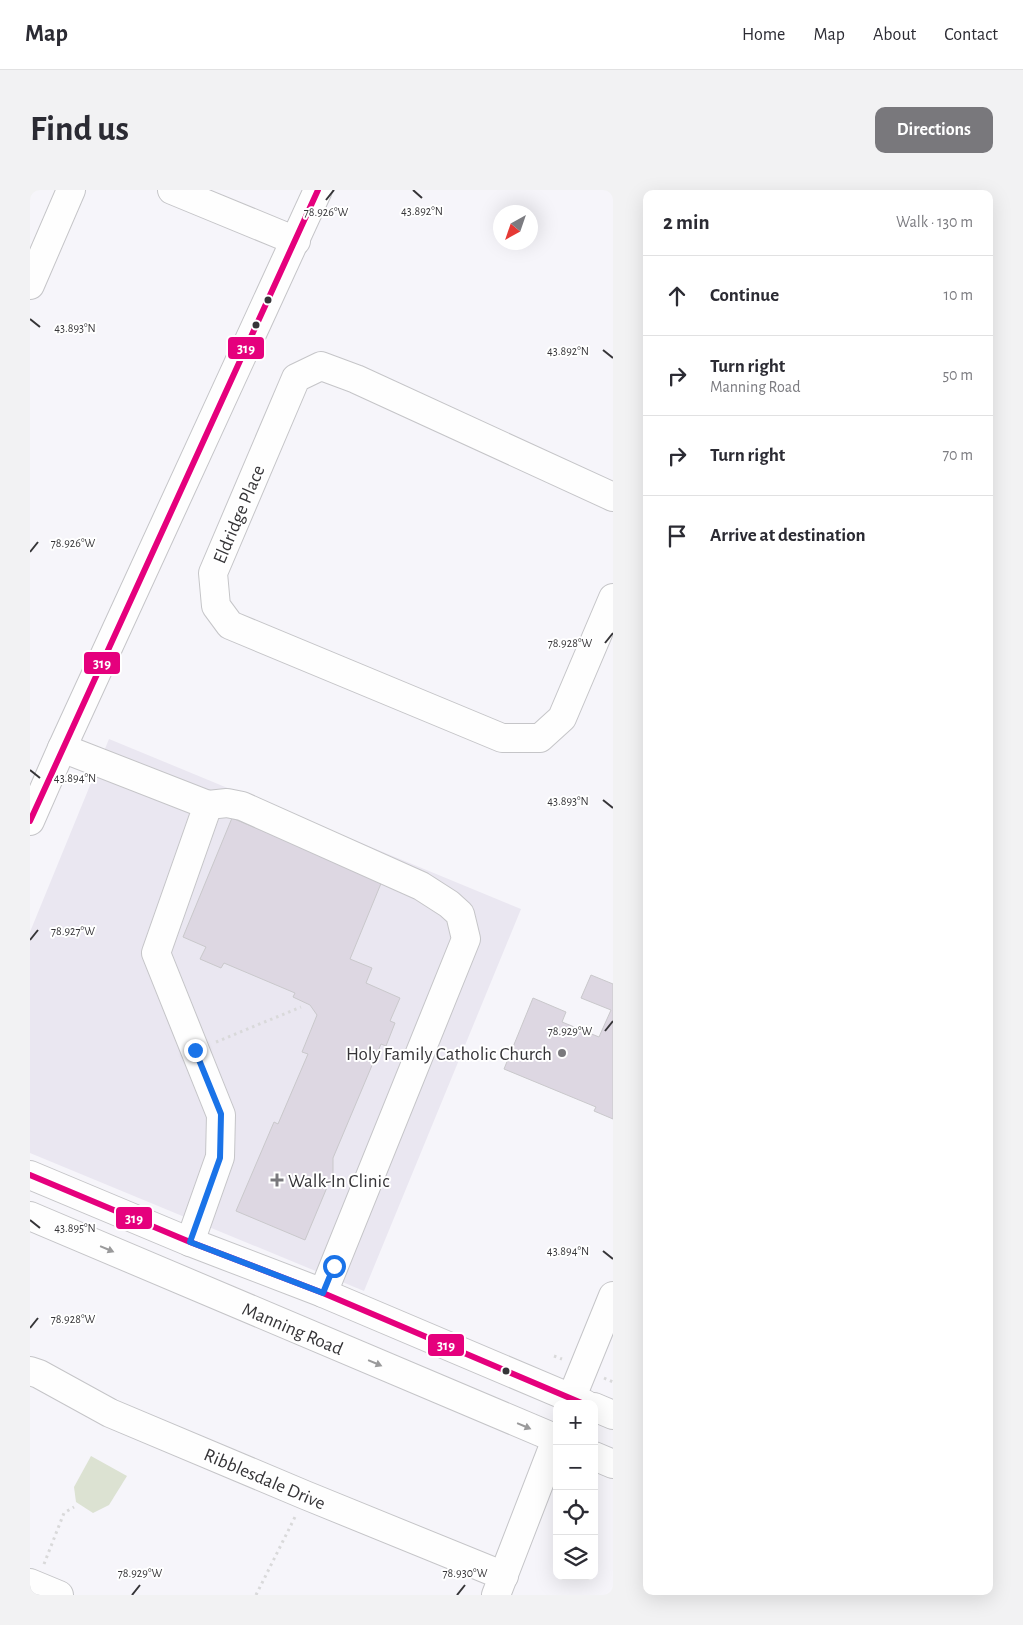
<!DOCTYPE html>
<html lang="en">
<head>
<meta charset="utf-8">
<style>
  body { margin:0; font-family:"Alegreya Sans",sans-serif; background:#f2f2f3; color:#2b2b33 }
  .controls { position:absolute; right:15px; bottom:15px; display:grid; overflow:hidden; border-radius:10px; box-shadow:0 5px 20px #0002 }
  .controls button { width:45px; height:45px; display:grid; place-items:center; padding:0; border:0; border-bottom:1px solid #e1e1e2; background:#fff; color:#2b2b33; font:25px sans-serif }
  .compass { position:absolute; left:463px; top:15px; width:45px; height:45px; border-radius:50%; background:#fff; box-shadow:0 5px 20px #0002; rotate:220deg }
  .stop { position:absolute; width:15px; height:15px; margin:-11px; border:4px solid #1a73e8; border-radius:50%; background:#fff }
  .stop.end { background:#1a73e8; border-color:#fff; box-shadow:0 1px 5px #0008 }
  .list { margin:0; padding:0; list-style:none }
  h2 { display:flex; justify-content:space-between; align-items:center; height:65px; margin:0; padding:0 20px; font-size:21px }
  h2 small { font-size:16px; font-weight:400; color:#7c7c81 }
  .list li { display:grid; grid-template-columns:32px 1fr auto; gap:15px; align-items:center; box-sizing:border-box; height:80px; padding:0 20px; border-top:1px solid #e1e1e2 }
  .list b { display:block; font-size:19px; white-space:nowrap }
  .list p { margin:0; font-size:16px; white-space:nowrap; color:#7c7c81 }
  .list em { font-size:16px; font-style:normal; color:#7c7c81 }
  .icon { flex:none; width:28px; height:28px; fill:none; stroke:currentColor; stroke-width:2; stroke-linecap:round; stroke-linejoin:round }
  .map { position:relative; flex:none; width:583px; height:1405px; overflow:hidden; border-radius:10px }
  header { display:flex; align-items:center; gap:30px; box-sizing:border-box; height:70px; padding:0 25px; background:#fff; border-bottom:1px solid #e1e1e2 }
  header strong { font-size:24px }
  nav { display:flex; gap:28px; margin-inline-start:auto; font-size:18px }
  .intro { display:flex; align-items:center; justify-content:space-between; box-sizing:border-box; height:120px; padding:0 30px }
  h1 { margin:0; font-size:35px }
  .button { padding:12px 22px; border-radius:10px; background:#79787c; color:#fff; font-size:18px; font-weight:700 }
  main { display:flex; gap:30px; padding:0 30px }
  aside { flex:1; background:#fff; border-radius:10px; box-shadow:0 5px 20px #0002 }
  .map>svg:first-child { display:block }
  .built { fill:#eae7f1 }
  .green { fill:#dce2d2 }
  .building { fill:#ddd7e2; stroke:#c9c8cb }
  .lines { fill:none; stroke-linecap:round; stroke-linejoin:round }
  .minor-casing { stroke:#c5c5c8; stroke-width:30 }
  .major-casing { stroke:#c5c5c8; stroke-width:30 }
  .path { stroke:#d9d9da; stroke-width:3; stroke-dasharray:2.5 4; stroke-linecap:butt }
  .minor { stroke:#fefefe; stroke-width:28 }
  .major { stroke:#fefefe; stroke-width:28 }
  .bus-1-casing { stroke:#fff; stroke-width:10 }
  .bus-1 { stroke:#e5007d; stroke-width:6 }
  .oneway { fill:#9a9a9b }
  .route { stroke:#1a73e8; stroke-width:6 }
  .ticks { fill:none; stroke:#363538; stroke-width:2 }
  .bus-dot { fill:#363538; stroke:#fff; stroke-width:2 }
  .poi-dot { fill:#79787c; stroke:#fff; stroke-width:2 }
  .labels { text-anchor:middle; stroke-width:4; stroke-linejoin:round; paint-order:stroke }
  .street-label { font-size:19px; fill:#363538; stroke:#fff }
  .poi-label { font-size:19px; fill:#363538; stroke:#fff; text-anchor:end }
  .ticks-label { font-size:12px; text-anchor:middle; fill:#363538; stroke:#fff; stroke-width:4; stroke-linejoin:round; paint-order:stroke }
  .line-badge { stroke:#fff; stroke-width:2 }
  .badge-label { font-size:14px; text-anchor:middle; font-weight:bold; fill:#fff }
</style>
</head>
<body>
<header>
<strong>Map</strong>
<nav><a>Home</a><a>Map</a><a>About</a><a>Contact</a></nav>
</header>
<div class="intro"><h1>Find us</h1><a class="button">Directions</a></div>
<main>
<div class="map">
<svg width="583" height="1405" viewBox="0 0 583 1405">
  <rect width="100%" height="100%" fill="#f6f5fa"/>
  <path class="built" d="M79,549L491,719L334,1101L0,963V742Z"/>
  <path class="green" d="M61,1266L97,1286L79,1315L63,1323L46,1312L44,1297Z"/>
  <g class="building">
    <path d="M202,628L352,691L320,769L342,778L336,793L370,808L360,831L365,833L356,856L351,854L303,968V983L275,1050L206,1021L244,932L248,934L278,864L272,862L287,825L280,815L263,807L265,803L194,773L191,778L170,769L176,757L153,747Z"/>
    <path d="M561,785L583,794V929L564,921L566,917L474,879L503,808L536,822L532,832L569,847L581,820L551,808Z"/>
  </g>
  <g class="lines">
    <g class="minor-casing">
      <g id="minor">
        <path d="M142,0L266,51"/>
        <path d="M0,95L41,0"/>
        <path d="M583,307L326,189L291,176L266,188L183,383L186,416L200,435L472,548H510L532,528L583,408"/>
        <path d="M32,558L178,615L126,763L191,925L190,967L160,1052"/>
        <path d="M178,615L197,613L212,616L391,696L419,714L430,724L436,749L293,1103"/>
        <path d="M0,1181L9,1184L80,1223L275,1305L474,1386"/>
        <path d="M539,1214L583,1106"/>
        <path d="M0,1393L29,1405"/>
        <path d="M466,1405L527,1247"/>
      </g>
    </g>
    <g class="major-casing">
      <g id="major">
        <path d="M0,631L32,558L288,0"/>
        <path d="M0,985L160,1052L293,1103L555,1214"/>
        <path d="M0,1026L527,1249"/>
        <path d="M564,1217L583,1225"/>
        <path d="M564,1266L583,1274"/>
      </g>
    </g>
    <g class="path">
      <path d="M186,852L271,817"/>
      <path d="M524,1166L532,1169"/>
      <path d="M574,1188L583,1192"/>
      <path d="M14,1374L34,1323L44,1317"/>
      <path d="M226,1405L266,1325"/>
    </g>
    <use href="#minor" class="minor"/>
    <use href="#major" class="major"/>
    <g class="bus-1-casing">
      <g id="bus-1">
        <path d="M0,631L288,0"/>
        <path d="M0,985L160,1052L293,1103L554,1214"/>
      </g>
    </g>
    <use href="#bus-1" class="bus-1"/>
  </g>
  <defs><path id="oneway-solid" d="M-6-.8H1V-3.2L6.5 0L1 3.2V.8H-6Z" transform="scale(1.25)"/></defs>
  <g class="oneway">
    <use href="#oneway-solid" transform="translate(77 1059) rotate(23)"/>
    <use href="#oneway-solid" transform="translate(345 1173) rotate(23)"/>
    <use href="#oneway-solid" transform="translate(494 1236) rotate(23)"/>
  </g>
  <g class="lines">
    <path class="route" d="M165,860L191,924L190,968L160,1052L293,1103L304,1076"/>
  </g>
  <path class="ticks" d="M383,0L392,8M296,10L304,0M0,129L10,137M573,160L583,168M0,362L8,352M575,453L583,443M0,580L10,588M573,610L583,618M0,750L8,740M575,841L583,831M0,1030L10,1038M573,1061L583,1069M0,1138L8,1128M102,1405L110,1395M427,1405L435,1395"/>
  <g class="bus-dot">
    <circle cx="238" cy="110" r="4.5"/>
    <circle cx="226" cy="135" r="4.5"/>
    <circle cx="476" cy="1181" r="4.5"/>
  </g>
  <g class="poi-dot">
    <circle cx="532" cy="863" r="5"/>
    <path d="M244.5 982.5h5v5h5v5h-5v5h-5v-5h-5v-5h5z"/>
  </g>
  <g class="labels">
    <g class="street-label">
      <text transform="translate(208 324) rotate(-67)" y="7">Eldridge Place</text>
      <text transform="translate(263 1138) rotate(23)" y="7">Manning Road</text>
      <text transform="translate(235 1288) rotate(23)" y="7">Ribblesdale Drive</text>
    </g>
    <g class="poi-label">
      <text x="522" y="870">Holy Family Catholic Church</text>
      <text x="258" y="997" text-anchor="start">Walk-In Clinic</text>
    </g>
  </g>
  <g class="ticks-label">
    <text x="392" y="25">43.892°N</text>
    <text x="296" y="26">78.926°W</text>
    <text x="45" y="142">43.893°N</text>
    <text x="538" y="165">43.892°N</text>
    <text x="43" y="357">78.926°W</text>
    <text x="540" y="457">78.928°W</text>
    <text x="45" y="592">43.894°N</text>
    <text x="538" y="615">43.893°N</text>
    <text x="43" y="745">78.927°W</text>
    <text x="540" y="845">78.929°W</text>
    <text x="45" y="1042">43.895°N</text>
    <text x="538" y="1065">43.894°N</text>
    <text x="43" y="1133">78.928°W</text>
    <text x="110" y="1387">78.929°W</text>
    <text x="435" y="1387">78.930°W</text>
  </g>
  <g class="line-badge">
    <rect x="197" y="146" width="38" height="24" rx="5" fill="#e5007d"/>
    <rect x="53" y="461" width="38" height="24" rx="5" fill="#e5007d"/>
    <rect x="85" y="1016" width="38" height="24" rx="5" fill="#e5007d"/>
    <rect x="397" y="1143" width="38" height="24" rx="5" fill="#e5007d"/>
  </g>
  <g class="badge-label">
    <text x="216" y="163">319</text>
    <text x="72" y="478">319</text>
    <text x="104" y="1033">319</text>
    <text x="416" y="1160">319</text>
  </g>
</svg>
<div class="controls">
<button>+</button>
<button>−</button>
<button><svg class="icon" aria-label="locate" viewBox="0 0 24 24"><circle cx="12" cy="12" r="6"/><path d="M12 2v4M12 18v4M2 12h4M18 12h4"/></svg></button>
<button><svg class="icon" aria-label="layers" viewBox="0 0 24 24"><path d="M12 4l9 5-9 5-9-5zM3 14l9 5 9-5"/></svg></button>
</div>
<svg class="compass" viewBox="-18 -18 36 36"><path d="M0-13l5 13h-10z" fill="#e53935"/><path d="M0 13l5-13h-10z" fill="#7c7c81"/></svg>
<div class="stop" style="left:304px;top:1076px"></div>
<div class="stop end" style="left:165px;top:860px"></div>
</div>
<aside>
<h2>2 min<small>Walk · 130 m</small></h2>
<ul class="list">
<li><svg class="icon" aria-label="ahead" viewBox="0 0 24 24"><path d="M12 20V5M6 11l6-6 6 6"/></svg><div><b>Continue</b></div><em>10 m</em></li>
<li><svg class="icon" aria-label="right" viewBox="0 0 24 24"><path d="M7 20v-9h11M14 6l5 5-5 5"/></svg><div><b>Turn right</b><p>Manning Road</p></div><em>50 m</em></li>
<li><svg class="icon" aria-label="right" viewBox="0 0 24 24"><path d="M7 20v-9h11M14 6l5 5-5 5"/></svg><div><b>Turn right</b></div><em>70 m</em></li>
<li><svg class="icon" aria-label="arrive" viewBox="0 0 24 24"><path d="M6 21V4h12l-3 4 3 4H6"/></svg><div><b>Arrive at destination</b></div></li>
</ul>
</aside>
</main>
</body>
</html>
